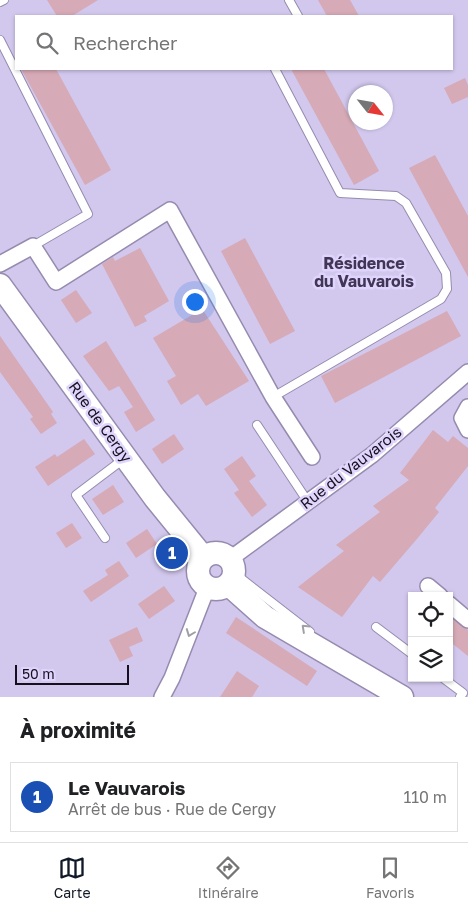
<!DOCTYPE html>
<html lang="fr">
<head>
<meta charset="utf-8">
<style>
  body { margin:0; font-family:"Golos Text",sans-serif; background:#f6f6f6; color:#202124 }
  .controls { position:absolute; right:15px; bottom:15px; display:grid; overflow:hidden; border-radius:0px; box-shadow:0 1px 4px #0004 }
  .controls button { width:45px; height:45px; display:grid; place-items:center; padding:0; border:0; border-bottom:1px solid #e0e0e0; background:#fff; color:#202124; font:25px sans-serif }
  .compass { position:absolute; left:348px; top:85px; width:45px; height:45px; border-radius:50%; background:#fff; box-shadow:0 1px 4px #0004; rotate:121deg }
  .scale { position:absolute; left:15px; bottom:12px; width:114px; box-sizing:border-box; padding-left:5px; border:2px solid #15101e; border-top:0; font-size:14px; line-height:18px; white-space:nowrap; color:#15101e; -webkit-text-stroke:4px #dfd4fb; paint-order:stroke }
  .you { position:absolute; left:194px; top:301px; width:18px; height:18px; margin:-12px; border:4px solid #fff; border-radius:50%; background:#1a73e8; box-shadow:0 0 0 8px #1a73e833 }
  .badge { display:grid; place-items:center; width:32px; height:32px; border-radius:50%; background:#111827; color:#fff; font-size:16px; font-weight:700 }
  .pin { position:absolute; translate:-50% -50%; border:2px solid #fff; box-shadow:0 1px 5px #0006 }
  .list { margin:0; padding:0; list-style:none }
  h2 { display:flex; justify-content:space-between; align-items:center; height:65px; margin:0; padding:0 20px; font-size:21px }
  h2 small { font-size:16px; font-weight:400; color:#757577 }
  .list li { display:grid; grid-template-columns:32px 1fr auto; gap:15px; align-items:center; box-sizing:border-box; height:70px; margin:0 10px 10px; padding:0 10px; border:1px solid #e0e0e0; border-radius:0px }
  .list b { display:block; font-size:19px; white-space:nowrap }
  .list p { margin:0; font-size:16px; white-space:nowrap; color:#757577 }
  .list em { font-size:16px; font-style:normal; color:#757577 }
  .icon { flex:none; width:28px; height:28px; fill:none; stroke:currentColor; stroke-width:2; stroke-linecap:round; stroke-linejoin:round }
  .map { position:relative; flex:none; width:468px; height:697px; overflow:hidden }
  .search { position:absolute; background:#fff; box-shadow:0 1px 4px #0004; left:15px; right:15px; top:15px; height:55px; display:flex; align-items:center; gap:12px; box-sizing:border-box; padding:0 18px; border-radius:0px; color:#757577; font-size:19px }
  .sheet { height:145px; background:#fff }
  nav { display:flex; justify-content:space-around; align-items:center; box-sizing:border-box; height:70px; border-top:1px solid #e0e0e0; background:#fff; font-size:14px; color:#757577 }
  nav a { display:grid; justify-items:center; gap:2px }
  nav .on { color:#111827 }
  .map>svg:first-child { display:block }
  .building { fill:#d6aab7 }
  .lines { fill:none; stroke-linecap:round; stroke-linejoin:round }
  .lane-casing { stroke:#968baf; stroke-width:10 }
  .street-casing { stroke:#968baf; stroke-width:18 }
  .secondary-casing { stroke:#968baf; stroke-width:25 }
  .lane { stroke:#fff; stroke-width:8 }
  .street { stroke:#fff; stroke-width:15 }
  .secondary { stroke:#fff; stroke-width:22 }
  .oneway { stroke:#a19fa5 }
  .labels { text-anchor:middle; stroke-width:5; stroke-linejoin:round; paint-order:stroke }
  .street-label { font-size:15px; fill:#15101e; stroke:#dfd4fb }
  .neighbourhood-label { font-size:16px; font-weight:bold; fill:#413655; stroke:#dfd4fb }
</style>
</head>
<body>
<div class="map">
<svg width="468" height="697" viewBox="0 0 468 697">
  <rect width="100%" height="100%" fill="#d2c7ed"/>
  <g class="building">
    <path d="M47,0H98L72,16H57Z"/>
    <path d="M318,0H350L359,16H327Z"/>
    <path d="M21,69H56L111,170L85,185Z"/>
    <path d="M291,69H324L379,171L354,185Z"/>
    <path d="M465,78L468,85V97L452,104L444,88Z"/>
    <path d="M435,155L468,216V277L409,168Z"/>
    <path d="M245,238L295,331L270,344L221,251Z"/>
    <path d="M140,248L169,301L144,316L147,321L135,327L102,264L113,257L115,261Z"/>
    <path d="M76,290L92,313L76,323L61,300Z"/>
    <path d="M199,304L249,381L206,406L198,394L181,405L167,381L176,376L153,338L192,315L189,310Z"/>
    <path d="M447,311L461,336L335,403L321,376Z"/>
    <path d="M0,336L53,412L51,414L57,423L41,434L30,419L33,417L0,372Z"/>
    <path d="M106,341L155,420L136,432L124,412L133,407L119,386L109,391L83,356Z"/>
    <path d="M433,430L448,442L453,436L468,448V466L435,508L439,512L416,540L380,582L373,576L342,617L298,587L344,551L336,545L380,512L373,506L409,480L400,473Z"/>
    <path d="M174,434L184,449L162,464L152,449Z"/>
    <path d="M84,439L95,454L48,486L35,467L55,454L57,457Z"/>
    <path d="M242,456L256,476L249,481L267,505L252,517L234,493L239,490L224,469Z"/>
    <path d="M113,485L124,502L103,515L92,499Z"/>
    <path d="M72,523L82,538L66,548L56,533Z"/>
    <path d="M147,529L157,544L136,558L126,543Z"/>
    <path d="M119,561L129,576L91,602L83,591L108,575L105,570Z"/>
    <path d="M164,586L175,601L149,619L138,604Z"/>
    <path d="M449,616L468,630V656L449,641Z"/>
    <path d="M236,617L317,671L307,686L226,633Z"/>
    <path d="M137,627L143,641L129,647L133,656L120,662L109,640Z"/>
    <path d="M237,671L259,686L252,697H220Z"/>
  </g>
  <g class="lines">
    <g class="lane-casing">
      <g id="lane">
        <path d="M289,0L298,16"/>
        <path d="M0,2L4,0"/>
        <path d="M0,40L88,214L33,246"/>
        <path d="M273,397L441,299L447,289L446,273L406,203L396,196L340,193L275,69"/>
        <path d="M257,425L308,502"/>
        <path d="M105,538L76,495L125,458"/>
        <path d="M175,538L183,553L196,563"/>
        <path d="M234,573L310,632"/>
        <path d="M376,627L412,654"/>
        <path d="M443,678L463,693L460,697"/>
      </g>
    </g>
    <g class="street-casing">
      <g id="street">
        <path d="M0,264L33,246L56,282L170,210L273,397L312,457"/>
        <path d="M468,407L462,418L468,430"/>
        <path d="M230,559L372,455L468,372"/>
        <path d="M428,586L440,596"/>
        <path d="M449,604L468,620"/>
        <path d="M162,697L172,678L207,588"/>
      </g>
    </g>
    <g class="secondary-casing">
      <g id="secondary">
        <path d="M0,285L155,498L203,557"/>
        <circle cx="216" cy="571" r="18"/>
        <path d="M229,585L265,617L402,697"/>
      </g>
    </g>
    <use href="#lane" class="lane"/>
    <use href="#street" class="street"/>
    <use href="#secondary" class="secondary"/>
  </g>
  <defs><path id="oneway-chevron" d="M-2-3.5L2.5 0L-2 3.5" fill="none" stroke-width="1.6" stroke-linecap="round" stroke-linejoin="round" transform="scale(1.25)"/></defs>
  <g class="oneway">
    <use href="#oneway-chevron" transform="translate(305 628) rotate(-137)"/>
    <use href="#oneway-chevron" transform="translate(190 633) rotate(111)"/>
  </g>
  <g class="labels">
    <g class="street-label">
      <text transform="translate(100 422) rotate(54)" y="5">Rue de Cergy</text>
      <text transform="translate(351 468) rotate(-38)" y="5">Rue du Vauvarois</text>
    </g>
    <g class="neighbourhood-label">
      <text x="364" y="269">Résidence<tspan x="364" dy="18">du Vauvarois</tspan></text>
    </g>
  </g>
</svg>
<div class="controls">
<button><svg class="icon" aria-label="locate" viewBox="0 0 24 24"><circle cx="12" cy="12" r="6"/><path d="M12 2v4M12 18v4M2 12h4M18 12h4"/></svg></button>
<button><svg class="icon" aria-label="layers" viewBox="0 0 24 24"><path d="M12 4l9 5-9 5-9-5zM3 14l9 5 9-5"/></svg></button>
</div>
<svg class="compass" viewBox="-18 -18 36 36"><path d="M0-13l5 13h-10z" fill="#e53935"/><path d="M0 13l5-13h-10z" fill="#757577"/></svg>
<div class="scale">50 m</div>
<div class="you"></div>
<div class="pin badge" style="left:172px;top:553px;background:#1a4fb4">1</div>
<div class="search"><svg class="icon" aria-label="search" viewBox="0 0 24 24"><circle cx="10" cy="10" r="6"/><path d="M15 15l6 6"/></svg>Rechercher</div>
</div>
<section class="sheet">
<h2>À proximité<small></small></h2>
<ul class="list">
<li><span class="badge" style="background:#1a4fb4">1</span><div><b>Le Vauvarois</b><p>Arrêt de bus · Rue de Cergy</p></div><em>110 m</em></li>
</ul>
</section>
<nav>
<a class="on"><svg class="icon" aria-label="map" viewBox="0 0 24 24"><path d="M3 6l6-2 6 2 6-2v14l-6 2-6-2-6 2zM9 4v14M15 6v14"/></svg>Carte</a>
<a><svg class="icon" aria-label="directions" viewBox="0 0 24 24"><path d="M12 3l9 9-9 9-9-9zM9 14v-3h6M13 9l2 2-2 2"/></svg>Itinéraire</a>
<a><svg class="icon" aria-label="saved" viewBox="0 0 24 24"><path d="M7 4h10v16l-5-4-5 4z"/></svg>Favoris</a>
</nav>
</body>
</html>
